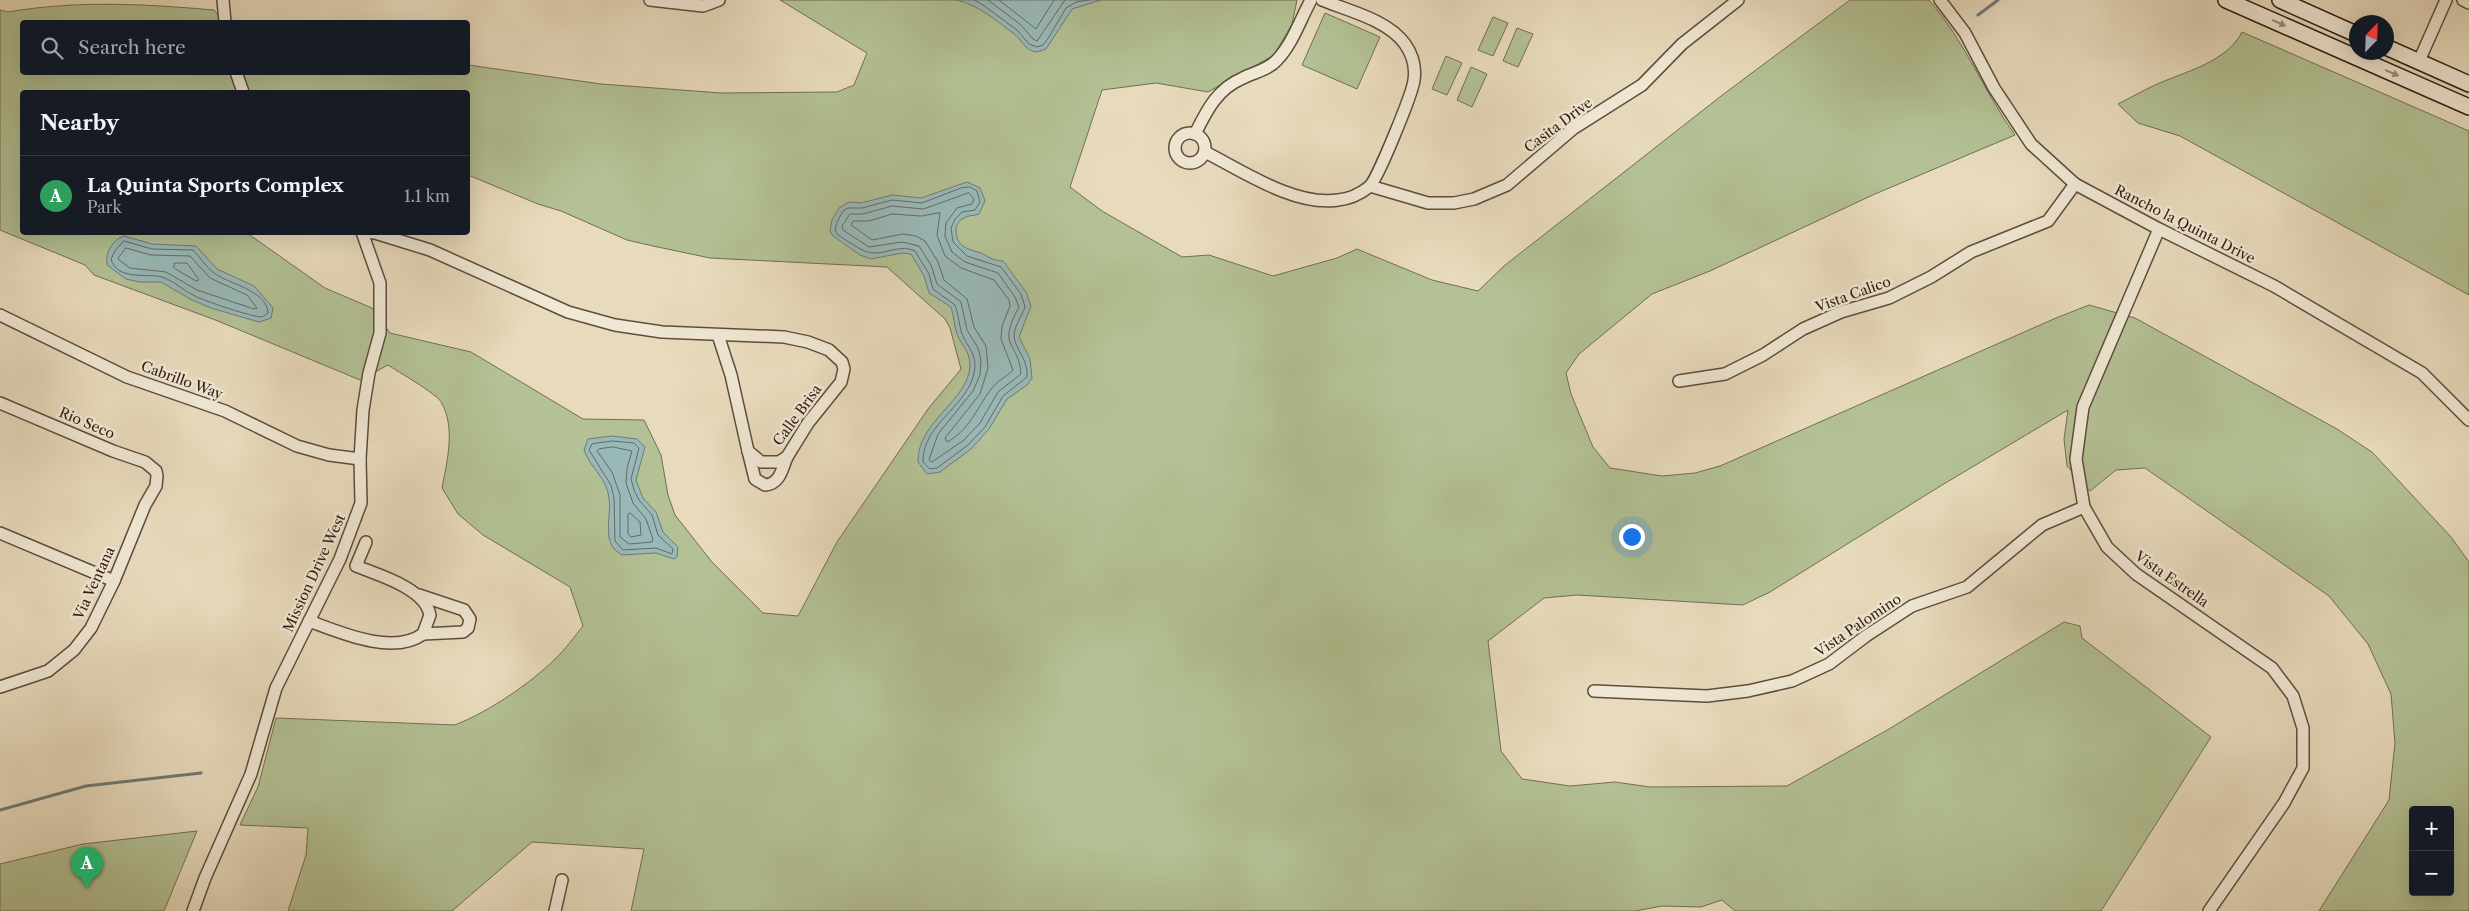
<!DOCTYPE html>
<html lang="en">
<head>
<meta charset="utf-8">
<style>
  body { margin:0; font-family:"Libre Caslon Text",serif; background:#20242c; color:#f1f3f6 }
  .controls { position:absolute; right:15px; bottom:15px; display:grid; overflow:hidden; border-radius:5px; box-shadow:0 5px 20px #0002 }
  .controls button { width:45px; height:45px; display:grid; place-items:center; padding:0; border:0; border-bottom:1px solid #363941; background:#171b24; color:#f1f3f6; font:25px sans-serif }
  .compass { position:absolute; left:2349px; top:15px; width:45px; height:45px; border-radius:50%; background:#171b24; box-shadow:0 5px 20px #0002; rotate:23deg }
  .you { position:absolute; left:1631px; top:536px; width:18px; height:18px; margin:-12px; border:4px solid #fff; border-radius:50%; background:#1a73e8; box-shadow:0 0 0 8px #1a73e833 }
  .badge { display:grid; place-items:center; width:32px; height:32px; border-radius:50%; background:#c59692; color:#fff; font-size:16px; font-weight:700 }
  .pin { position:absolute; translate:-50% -41px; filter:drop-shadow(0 1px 2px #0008) }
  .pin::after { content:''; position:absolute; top:26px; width:18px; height:15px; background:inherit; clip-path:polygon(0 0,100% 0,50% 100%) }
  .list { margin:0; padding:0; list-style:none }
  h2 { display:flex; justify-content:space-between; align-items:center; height:65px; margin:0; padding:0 20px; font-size:21px }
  h2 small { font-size:16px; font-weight:400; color:#9ea1a6 }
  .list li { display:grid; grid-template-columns:32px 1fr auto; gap:15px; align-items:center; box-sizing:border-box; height:80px; padding:0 20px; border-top:1px solid #363941 }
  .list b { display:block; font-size:19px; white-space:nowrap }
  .list p { margin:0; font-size:16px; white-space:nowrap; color:#9ea1a6 }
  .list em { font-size:16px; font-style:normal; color:#9ea1a6 }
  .icon { flex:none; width:28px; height:28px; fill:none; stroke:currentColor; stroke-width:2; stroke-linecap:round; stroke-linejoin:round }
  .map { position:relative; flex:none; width:2469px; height:911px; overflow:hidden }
  .search { position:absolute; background:#171b24; box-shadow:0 5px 20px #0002; left:20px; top:20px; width:450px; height:55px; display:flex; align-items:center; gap:12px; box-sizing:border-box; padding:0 18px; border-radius:5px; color:#9ea1a6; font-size:19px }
  .panel { position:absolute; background:#171b24; box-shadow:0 5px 20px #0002; left:20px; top:90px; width:450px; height:145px; border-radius:5px }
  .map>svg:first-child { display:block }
  .green { fill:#b3c194; stroke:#726e54; fill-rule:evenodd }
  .water { fill:#99b9b8; stroke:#6f7a76 }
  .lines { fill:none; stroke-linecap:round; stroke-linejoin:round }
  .shore { stroke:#646a66; stroke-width:1 }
  .stream { stroke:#6f7a76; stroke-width:3 }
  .minor-casing { stroke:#5e4c3e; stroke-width:14 }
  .secondary-casing { stroke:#301c13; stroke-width:18 }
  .minor { stroke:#f0e8d4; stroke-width:11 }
  .secondary { stroke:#f0e8d4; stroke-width:15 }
  .oneway { fill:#9a8c7d }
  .labels { text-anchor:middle; stroke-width:5; stroke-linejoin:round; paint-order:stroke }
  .street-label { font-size:14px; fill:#301c13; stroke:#f0e8d4 }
</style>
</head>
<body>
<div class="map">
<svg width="2469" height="911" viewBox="0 0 2469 911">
  <rect width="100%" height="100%" fill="#e8dbbd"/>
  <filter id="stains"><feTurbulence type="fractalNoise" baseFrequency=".004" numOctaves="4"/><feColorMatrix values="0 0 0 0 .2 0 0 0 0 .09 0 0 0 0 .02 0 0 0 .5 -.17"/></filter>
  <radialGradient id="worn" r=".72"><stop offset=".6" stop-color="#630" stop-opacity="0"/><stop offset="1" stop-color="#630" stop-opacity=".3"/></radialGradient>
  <g class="green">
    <path d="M780,0H1297L1292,24L1274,55L1208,92L1156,83L1102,90L1070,187L1102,211L1182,257L1209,255L1273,276L1337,258L1357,249L1432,280L1478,291L1504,266L1725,93L1850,0H1929C1965,41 1984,92 2015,135L1875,194L1710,271L1652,294L1579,354L1566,373L1571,394L1593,447L1610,468L1662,476L1695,473L1720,466L2056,318L2089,305L2135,318L2337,429L2372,452L2451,537L2469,562V911H2319L2389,800L2395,743L2391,694L2368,644L2329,596L2145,468L2116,470L2090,491L2067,466L2064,439L2068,410L1942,485L1770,592L1743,605L1577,595L1544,598L1488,641L1501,751L1522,779L1570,786L1615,782L1650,787L1787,786L1889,729L2064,622L2080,626L2082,638L2211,737L2101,911H1735L1722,900L1701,907L1662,906L1635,911H631L644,849L532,842L452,911H288L306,855L308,828L240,825L258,787L276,718L455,725C488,712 530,684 555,659C565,650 574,637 583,626L570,587L483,535L458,514L442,488C447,461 456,427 441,402C437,394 397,371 388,365L360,380L218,321L94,275L85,265L0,230V10L8,12C79,0 143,4 214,10L224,22H22V72H468V65L601,84L721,93L837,92L854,85L867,53ZM22,92H468V175L538,204L561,211L627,240L653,246L710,258L887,267L945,319L950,328L961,369L928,409L837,542L798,616L763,613L712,562L675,515L668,495L661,455L644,420L583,419L471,352L390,333L372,308L325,288L247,233L22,232ZM2413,810H2450V892H2413Z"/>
    <path d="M1325,13L1380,37L1357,89L1302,65Z"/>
    <path d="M1493,17L1508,23L1493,56L1478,50Z"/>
    <path d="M1517,28L1533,34L1518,67L1503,61Z"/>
    <path d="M2242,32L2469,131V295L2180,136L2138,123L2118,104C2130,98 2142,91 2155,85C2184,72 2227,62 2242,32Z"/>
    <path d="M1446,56L1462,63L1447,95L1432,89Z"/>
    <path d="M1471,67L1487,74L1472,107L1457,100Z"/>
    <path d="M197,831L164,911H0V864L83,844Z"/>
  </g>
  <g class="water">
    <path d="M956,0H1101L1072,9L1046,49L1037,52C1023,50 1023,40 1013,33C995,20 979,5 956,0Z"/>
    <path d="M967,182L980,188L985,201L979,214C974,216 968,215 964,218C959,220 956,226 956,230C956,246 967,249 978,252C988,255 991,261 1003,261L1026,292L1031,306L1019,337L1030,359L1032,378L1027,385L1007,399L989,429L971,449L940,472L927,474L918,462C917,421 969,401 970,365C970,351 961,345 957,334C954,325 954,316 951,307L929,293L924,276L911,254L902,253L871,259L860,255L833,236L830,231L832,220L839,208L849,202L861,203L892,195L921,198Z"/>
    <path d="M124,236L152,244L196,246L217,269L254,286L273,308L271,318L259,322L211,308L192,300L161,282H140L126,279L107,265C105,253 112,240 124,236Z"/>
    <path d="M612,436L637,439L645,447L636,480L639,488L643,498L656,512L663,532L678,547L677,557L674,559L656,553L622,555C600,544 612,517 609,498C607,478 590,468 584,450L588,439Z"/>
  </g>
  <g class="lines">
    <g class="shore">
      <path d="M974,0L983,5L1017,30L1029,44L1037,47L1043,45L1049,37L1066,8L1076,2L1089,0"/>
      <path d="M988,0L1021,25L1033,39L1037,41L1065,0"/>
      <path d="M999,0L1036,29L1054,0"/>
      <path d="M970,187L977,191L980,202L975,210L962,212L955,219L951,228L953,242L967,256L1001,267L1021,294L1025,307C1022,316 1014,326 1014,336C1015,350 1029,360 1027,377L1003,396L985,427L968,445L937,468L930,469L923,462C922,422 973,405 975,366C975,351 965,344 961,331C959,322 958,314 955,305L933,289L929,274L915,251C901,244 887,254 872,253C864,253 846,240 838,235L835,230L837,222L843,211L848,208H862L892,200L922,203L961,188Z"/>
      <path d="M969,193L974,199L972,204L957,208L946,223L945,236L952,252L965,262L998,273L1015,297L1019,307C996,349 1019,341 1021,374L998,392L980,423L964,440L932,462L929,460L938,434L973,391L980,375L981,360L978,348L967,330L961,302L937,284L931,265L919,246L902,242L869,247L843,230L842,226L850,214H863L892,206L923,209Z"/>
      <path d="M940,213L937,235L945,256L961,268L994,280L1009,300L1010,306L1002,326L1001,339L1013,370C1007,377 998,380 992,388C977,407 970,430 947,442L945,438L980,394L988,368L986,346L974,327L967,299L944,280L938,262L925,241L916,236L903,234L872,240L851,225L853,221H869L892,214L921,216Z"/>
      <path d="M124,241L152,249L193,250C200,257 206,267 214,273C228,284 267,290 268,313C265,315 265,316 261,317C253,317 204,301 195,296C184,291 174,281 162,277C147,273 117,281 111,259L115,251Z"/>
      <path d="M126,248L151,255L190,256L210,278L247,295L257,308L254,309L197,290L166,272L130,268L118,259Z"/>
      <path d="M175,263H187L199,280L196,281L174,268Z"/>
      <path d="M613,441L634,443L639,448L631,479L634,490L639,500L652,515L658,535L673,549L672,554L656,548L623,550L615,541L614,498L611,485L589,450L592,444Z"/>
      <path d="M613,447L632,451L627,468L626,483L633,503L646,519L653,539L652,542L629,544L620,537V495L612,472L597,451L599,449Z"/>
      <path d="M630,513L640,522L641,535L631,537L628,534V515Z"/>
    </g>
    <g class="stream">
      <path d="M1978,15L1998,0"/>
      <path d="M0,810L86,786L201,773"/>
    </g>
    <g class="minor-casing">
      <g id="minor">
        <path d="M223,0L225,22"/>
        <path d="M650,0L703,6L719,0"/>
        <path d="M1940,0L1965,33L1994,88L2031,144L2075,184L2159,229L2274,286L2422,373L2469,420"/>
        <path d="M2463,0L2469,3"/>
        <path d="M2419,61L2446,0"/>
        <path d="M236,72L243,92"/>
        <circle cx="1190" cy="148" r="15"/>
        <path d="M1195,134C1207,110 1217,89 1243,78C1255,72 1268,70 1277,60C1293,43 1300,20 1311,0"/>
        <path d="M1205,152C1241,170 1295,207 1338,200C1349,199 1360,194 1369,187C1377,181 1413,92 1414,80C1416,67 1412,54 1405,44C1388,20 1349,11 1322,0"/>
        <path d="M1370,186L1428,203H1454L1474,199L1507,185L1574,128L1642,85L1682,44L1738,0"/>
        <path d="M2159,229L2083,407L2076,459L2084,507L2107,547L2136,574L2272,668L2293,696L2303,728V768L2284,803L2209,911"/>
        <path d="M365,232L375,233L430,250L568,312L615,325L662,332L784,337L808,342L829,350L842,362L844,369L841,382L808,423L787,457L779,462H761L748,451L731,375L718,335"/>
        <path d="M0,315L127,377L225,411L297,446L329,455L360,459"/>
        <path d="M1679,381L1725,374L1763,355L1803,329L1841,312L1889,298L1931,277L1971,252L2048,221L2075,184"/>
        <path d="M0,403L113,451L145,462L156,471L157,476L156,486L145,505L114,581L91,628L74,650L48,671L0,687"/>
        <path d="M748,451L755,479L765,485C780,484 782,469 787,457"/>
        <path d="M0,533L114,581"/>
        <path d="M419,595L464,610L470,619L468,628L463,632L423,634"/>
        <path d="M309,621C339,632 393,656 423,634L430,615C425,588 378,575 356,566L366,542"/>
        <path d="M1594,691L1707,696L1748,691L1792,681L1829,664L1866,636L1912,606L1967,587L2042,525L2084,507"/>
        <path d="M193,911L205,878L251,774L276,688L340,559L361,503L360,459L363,410L369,373L380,333V283L362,232"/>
        <path d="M555,911L562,880"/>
      </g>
    </g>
    <g class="secondary-casing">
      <g id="secondary">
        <path d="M2226,0L2469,107"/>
        <path d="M2280,0L2356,34"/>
        <path d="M2386,47L2469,84"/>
      </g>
    </g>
    <use href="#minor" class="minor"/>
    <use href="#secondary" class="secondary"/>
  </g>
  <defs><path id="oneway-solid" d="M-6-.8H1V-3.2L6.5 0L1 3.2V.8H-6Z" transform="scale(1.25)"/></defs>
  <g class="oneway">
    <use href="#oneway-solid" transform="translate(2279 23) rotate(24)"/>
    <use href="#oneway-solid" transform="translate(2392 73) rotate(24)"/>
  </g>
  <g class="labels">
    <g class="street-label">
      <text transform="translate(1558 125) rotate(-37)" y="5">Casita Drive</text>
      <text transform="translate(2185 224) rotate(27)" y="5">Rancho la Quinta Drive</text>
      <text transform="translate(1853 294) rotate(-20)" y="5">Vista Calico</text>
      <text transform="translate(182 380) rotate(20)" y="5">Cabrillo Way</text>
      <text transform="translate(797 415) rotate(-54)" y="5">Calle Brisa</text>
      <text transform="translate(87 423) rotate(23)" y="5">Rio Seco</text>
      <text transform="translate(314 573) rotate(-65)" y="5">Mission Drive West</text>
      <text transform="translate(2172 579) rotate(35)" y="5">Vista Estrella</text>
      <text transform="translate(94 583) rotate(-65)" y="5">Via Ventana</text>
      <text transform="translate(1858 625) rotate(-34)" y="5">Vista Palomino</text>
    </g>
  </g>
  <rect width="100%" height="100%" filter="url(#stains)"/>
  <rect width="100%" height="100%" fill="url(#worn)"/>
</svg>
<div class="controls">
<button>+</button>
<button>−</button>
</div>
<svg class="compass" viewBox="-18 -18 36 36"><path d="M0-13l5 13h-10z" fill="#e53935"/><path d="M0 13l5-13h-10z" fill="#9ea1a6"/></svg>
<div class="you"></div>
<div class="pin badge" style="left:87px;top:888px;background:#2e9e5b">A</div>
<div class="search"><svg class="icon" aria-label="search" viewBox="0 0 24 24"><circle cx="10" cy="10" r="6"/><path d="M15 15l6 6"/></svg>Search here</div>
<section class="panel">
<h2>Nearby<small></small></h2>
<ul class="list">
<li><span class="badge" style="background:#2e9e5b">A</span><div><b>La Quinta Sports Complex</b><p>Park</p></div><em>1.1 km</em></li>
</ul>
</section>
</div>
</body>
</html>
